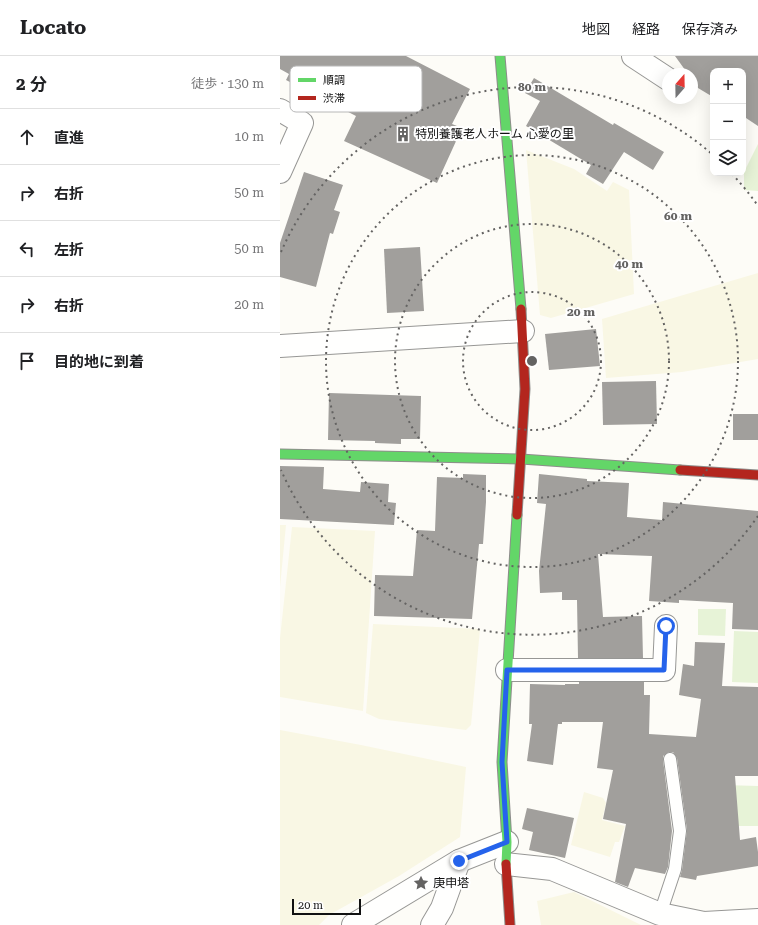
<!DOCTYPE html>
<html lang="ja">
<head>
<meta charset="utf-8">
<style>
  body { margin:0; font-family:"Roboto Serif","Noto Sans JP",serif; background:#f2f2f2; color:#202124 }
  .controls { position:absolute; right:12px; top:12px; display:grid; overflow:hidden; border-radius:8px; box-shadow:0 4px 16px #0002 }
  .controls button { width:36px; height:36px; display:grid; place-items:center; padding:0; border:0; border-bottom:1px solid #e0e0e0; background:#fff; color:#202124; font:20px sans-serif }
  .compass { position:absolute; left:382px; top:12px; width:36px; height:36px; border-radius:50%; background:#fff; box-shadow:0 4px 16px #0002; rotate:20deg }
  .scale { position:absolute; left:12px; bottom:10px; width:69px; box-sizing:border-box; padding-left:4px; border:2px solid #111; border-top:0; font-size:11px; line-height:14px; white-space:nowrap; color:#111; -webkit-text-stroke:3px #fff; paint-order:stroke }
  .stop { position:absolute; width:12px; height:12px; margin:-9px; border:3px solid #2563eb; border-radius:50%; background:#fff }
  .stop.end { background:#2563eb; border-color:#fff; box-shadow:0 1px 4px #0008 }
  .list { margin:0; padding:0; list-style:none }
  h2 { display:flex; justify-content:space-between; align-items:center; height:52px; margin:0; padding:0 16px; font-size:17px }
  h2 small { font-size:13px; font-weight:400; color:#757577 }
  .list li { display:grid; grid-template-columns:26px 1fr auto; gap:12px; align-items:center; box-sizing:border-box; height:56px; padding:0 16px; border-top:1px solid #e0e0e0 }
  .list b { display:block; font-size:15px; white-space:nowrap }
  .list em { font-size:13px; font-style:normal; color:#757577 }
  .icon { flex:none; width:22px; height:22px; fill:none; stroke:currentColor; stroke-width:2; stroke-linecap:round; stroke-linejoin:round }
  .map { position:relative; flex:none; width:478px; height:869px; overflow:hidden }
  header { display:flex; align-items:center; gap:24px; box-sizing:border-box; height:56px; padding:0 20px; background:#fff; border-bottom:1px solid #e0e0e0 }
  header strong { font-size:19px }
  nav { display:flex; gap:22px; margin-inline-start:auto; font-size:14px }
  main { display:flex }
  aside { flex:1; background:#fff }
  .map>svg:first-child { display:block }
  .farmland { fill:#f9f7e4 }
  .green { fill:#e7f3d7 }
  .building { fill:#a19f9c }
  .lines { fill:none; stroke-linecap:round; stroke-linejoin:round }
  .lane-casing { stroke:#979795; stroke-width:14 }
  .street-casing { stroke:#979795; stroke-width:24 }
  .fast-casing { stroke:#8e8d8b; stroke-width:11 }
  .jam-casing { stroke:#8e8d8b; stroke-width:11 }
  .lane { stroke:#fffffe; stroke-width:12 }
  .street { stroke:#fffffe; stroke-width:22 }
  .fast { stroke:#63d668; stroke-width:9 }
  .jam { stroke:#b3261e; stroke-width:9 }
  .route { stroke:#2563eb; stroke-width:5 }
  .ring { fill:none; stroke:#646362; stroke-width:2; stroke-dasharray:2 4 }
  .labels { text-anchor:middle; stroke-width:4; stroke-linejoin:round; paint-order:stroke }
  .poi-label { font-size:12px; fill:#111; stroke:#fff; text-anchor:start }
  .key { fill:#fff; stroke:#b8b8b8; stroke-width:1 }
  .key-label { font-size:11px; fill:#111 }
  .centre { fill:#646362; stroke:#fff; stroke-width:2 }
  .ring-label { font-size:12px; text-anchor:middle; font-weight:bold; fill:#646362; stroke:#fff; stroke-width:4; stroke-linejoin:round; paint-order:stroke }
</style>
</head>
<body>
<header>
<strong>Locato</strong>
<nav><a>地図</a><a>経路</a><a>保存済み</a></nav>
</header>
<main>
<aside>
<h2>2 分<small>徒歩 · 130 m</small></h2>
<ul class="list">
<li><svg class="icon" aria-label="ahead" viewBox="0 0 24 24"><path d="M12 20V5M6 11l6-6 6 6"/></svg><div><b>直進</b></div><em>10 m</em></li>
<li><svg class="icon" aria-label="right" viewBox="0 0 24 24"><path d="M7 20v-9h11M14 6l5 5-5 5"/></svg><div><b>右折</b></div><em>50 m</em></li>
<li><svg class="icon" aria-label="left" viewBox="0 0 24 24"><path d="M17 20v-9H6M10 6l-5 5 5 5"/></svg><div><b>左折</b></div><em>50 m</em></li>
<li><svg class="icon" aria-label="right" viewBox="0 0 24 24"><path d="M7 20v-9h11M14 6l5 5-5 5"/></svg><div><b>右折</b></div><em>20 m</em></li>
<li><svg class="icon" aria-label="arrive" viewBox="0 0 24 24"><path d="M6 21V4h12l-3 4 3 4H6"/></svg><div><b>目的地に到着</b></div></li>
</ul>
</aside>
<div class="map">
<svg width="478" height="869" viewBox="0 0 478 869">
  <rect width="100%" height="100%" fill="#fdfcf7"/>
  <g class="farmland">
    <path d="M246,94L294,113L327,135L333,126L349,134L354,238L271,262L260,259Z"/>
    <path d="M478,217V303L402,316L326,322L322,263Z"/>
    <path d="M0,469H6L0,531Z"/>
    <path d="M12,471L95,475L83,655L0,641V582Z"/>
    <path d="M93,568L200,573L191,669L186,674L99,663L86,657Z"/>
    <path d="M0,674L81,689L186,711L180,781L119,820L49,859L39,869H0Z"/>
    <path d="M304,736L323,742L326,747L322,764L345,770L339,786H335L330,801L291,789Z"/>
    <path d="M294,836L361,869H261L257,845Z"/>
  </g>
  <g class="green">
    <path d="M478,88V135L464,134V116Z"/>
    <path d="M418,553H446L445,580L418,579Z"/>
    <path d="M454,575L478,576V627L452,626Z"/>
    <path d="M444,729L478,730V770H448Z"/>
  </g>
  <g class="building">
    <path d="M0,0H126L190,33L172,68L182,72L157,127L64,85L76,60L6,24L9,18L0,13Z"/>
    <path d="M395,0H478V70L463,60V15H433V41L418,32L412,23V18H408Z"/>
    <path d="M254,22L333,69L334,67L384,96L373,114L344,96L323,128L306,118L311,109L246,70L260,45L245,37Z"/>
    <path d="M24,116L63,129L54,154L60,156L53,178L50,177L36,231L0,221V187Z"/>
    <path d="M140,191L144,255L107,257L104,193Z"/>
    <path d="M316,273L320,310L269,314L265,278Z"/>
    <path d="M376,325L377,368L323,369L322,326Z"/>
    <path d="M49,337L141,340L140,383H121V388L95,387V385L48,384Z"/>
    <rect x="453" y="358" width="25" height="26"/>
    <path d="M0,410L44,411L43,433L80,436L81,426L109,428L108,446L116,447L114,469L0,463Z"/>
    <path d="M183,418L206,419V446L203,488H199L192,563L94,560L95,519L133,520L137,474L155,475L157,421L183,422Z"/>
    <path d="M259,418L307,423V425L349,427L347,461L382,464L383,446L478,455V574L452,573L453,547L399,544V547L369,545L372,500L318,498L323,561L362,560L363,602H298L297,544H282V536L260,537L259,515L266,448L257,447Z"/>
    <path d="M415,586L445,587L442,630L478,631V720H455L460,784L476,781L478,796V810L417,820L416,824L400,821L402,814L407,774L397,702L393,696H389L383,700V704L392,775L388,811L385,818L355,812L348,831L335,826L346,768L323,763L333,714L317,712L323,666H282V668H278L273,709L247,705L252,668H249L250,628L285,629V628H299V626H364V639H370L369,678L416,681L421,643L399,639L403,608L414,610Z"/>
    <path d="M247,752L294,762L285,802L249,794L253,776L242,773Z"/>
  </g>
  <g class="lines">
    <g class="lane-casing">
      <path id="lane" d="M380,858L395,813L400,775L390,703"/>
    </g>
    <g class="street-casing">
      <g id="street">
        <path d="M353,0L388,23"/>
        <path d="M0,54L22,67L0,116"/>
        <path d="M0,290L243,275"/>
        <path d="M227,614H384L386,570"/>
        <path d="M226,808L272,813L380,858L424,867L478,864"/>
        <path d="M73,869L179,805L227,786"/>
        <path d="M152,869L162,852L179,805"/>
      </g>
    </g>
    <g class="fast-casing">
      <g id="fast">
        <path d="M220,0L241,253"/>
        <path d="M0,398L241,403L400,414"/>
        <path d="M226,808L227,786L222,706L237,459"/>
      </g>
    </g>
    <g class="jam-casing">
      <g id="jam">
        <path d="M400,414L478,419"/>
        <path d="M237,459L245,333L241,253"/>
        <path d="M226,808L230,869"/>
      </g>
    </g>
    <use href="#lane" class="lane"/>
    <use href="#street" class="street"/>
    <use href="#fast" class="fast"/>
    <use href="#jam" class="jam"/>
  </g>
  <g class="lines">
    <path class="route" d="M179,805L227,786L222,706L227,614H384L386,570"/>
  </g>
  <g class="ring">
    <circle cx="252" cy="305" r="69"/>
    <circle cx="252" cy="305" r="137"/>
    <circle cx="252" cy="305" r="206"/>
    <path d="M478 460A274 274 0 0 1 1 414M1 196A274 274 0 0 1 432 98M452 118A274 274 0 0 1 478 150"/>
  </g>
  <defs>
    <g id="building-bare" transform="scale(1.2)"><path d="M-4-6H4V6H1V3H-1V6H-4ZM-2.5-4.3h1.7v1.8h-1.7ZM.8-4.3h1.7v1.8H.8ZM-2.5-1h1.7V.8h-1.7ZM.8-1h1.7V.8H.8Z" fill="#646362" stroke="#fff" stroke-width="2.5" paint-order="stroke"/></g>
    <g id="sight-bare" transform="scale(1.2)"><path d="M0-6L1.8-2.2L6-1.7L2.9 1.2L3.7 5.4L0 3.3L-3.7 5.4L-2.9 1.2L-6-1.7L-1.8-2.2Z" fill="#646362" stroke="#fff" stroke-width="2.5" paint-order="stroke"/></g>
  </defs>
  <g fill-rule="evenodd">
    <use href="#building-bare" x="123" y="78"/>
    <use href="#sight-bare" x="141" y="827"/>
  </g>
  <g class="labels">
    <g class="poi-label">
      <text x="135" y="82">特別養護老人ホーム 心愛の里</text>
      <text x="153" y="831">庚申塔</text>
    </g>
  </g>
  <rect x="10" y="10" width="132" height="46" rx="6" class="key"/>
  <rect x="18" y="22" width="18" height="4" fill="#63d668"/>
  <rect x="18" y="40" width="18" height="4" fill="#b3261e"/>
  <g class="key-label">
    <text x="43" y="28">順調</text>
    <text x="43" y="46">渋滞</text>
  </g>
  <circle cx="252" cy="305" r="6" class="centre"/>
  <g class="ring-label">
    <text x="252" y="35">80 m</text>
    <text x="398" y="164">60 m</text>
    <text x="349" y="212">40 m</text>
    <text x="301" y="260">20 m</text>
  </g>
</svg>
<div class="controls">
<button>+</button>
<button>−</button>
<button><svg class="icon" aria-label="layers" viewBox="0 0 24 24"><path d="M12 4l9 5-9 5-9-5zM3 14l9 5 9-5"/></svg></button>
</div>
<svg class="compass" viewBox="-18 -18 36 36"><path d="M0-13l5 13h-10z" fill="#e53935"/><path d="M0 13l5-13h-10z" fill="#757577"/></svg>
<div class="scale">20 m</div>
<div class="stop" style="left:386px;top:570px"></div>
<div class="stop end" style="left:179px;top:805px"></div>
</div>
</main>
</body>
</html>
